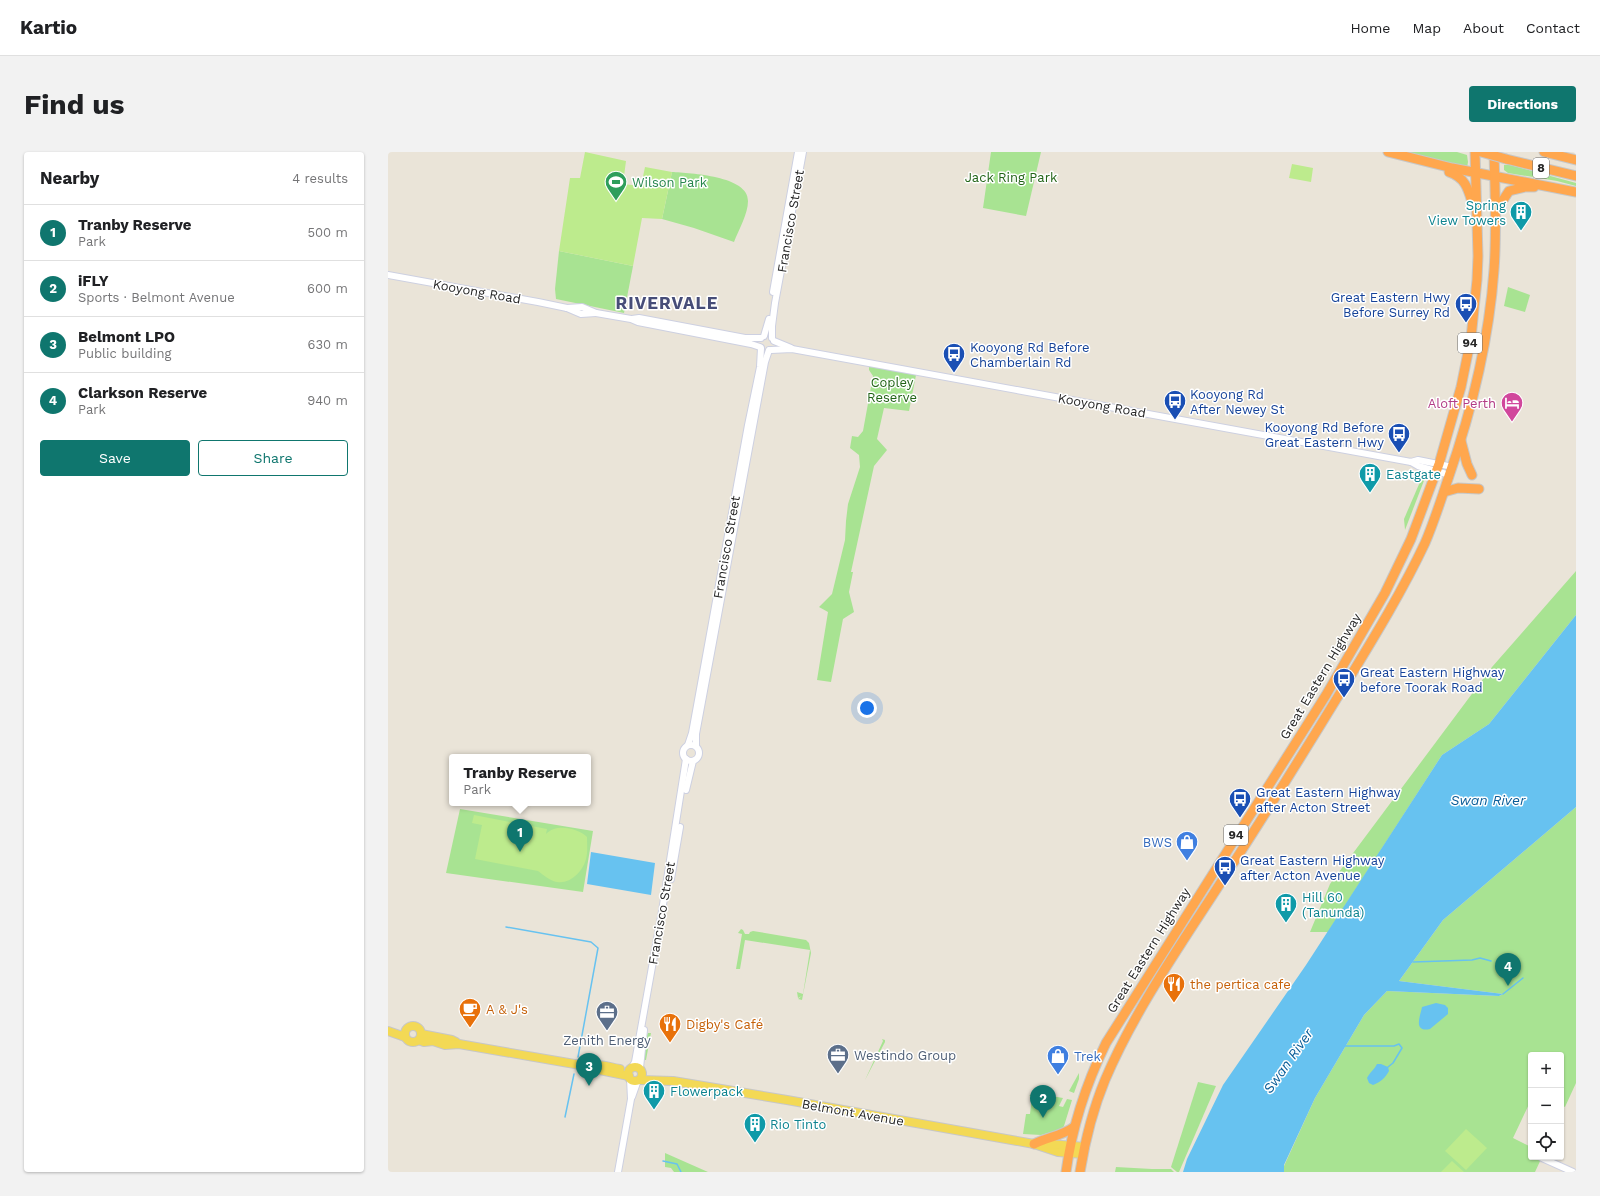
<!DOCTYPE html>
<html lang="en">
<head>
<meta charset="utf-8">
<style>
  body { margin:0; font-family:"Work Sans",sans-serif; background:#f2f2f2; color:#202124 }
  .controls { position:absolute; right:12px; bottom:12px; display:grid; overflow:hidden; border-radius:4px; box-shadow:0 1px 3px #0004 }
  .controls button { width:36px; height:36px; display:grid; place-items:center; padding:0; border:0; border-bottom:1px solid #e0e0e0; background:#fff; color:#202124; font:20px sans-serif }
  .you { position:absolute; left:479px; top:556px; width:14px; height:14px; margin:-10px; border:3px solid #fff; border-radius:50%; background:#1a73e8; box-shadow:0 0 0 6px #1a73e833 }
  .badge { display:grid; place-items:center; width:26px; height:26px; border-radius:50%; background:#0f766e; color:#fff; font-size:13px; font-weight:700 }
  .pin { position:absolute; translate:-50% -33px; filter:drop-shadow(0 1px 2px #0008) }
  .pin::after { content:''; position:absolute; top:21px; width:14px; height:12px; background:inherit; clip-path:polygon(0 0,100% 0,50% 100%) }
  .popup { position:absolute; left:61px; top:602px; width:142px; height:52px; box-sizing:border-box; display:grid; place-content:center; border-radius:4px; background:#fff; filter:drop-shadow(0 1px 3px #0005); font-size:13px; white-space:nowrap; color:#757577 }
  .popup b { font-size:15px; color:#202124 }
  .popup::after { content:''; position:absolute; left:50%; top:100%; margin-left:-8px; border:8px solid transparent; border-top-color:#fff }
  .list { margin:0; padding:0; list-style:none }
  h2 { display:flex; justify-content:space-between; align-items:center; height:52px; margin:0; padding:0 16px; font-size:17px }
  h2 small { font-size:13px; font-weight:400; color:#757577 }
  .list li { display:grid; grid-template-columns:26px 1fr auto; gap:12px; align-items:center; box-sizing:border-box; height:56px; padding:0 16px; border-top:1px solid #e0e0e0 }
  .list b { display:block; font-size:15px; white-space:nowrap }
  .list p { margin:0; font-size:13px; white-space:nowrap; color:#757577 }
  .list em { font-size:13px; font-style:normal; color:#757577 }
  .actions { display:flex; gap:8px; padding:12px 16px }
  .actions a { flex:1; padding:9px 0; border:1px solid #0f766e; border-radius:4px; text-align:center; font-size:14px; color:#0f766e }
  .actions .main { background:#0f766e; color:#fff }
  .icon { flex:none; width:22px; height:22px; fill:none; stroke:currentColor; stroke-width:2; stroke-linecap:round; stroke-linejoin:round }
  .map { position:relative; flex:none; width:1188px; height:1020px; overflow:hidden; border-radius:4px }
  header { display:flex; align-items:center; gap:24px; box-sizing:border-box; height:56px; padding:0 20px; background:#fff; border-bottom:1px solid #e0e0e0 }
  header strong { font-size:19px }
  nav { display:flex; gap:22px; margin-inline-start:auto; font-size:14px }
  .intro { display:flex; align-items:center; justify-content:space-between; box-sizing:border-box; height:96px; padding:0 24px }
  h1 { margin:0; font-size:28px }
  .button { padding:10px 18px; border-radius:4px; background:#0f766e; color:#fff; font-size:14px; font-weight:700 }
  main { display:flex; gap:24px; padding:0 24px }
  aside { flex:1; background:#fff; border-radius:4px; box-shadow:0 1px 3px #0004 }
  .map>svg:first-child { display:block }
  .green { fill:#a8e392 }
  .pitch { fill:#bdeb8d }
  .water { fill:#67c2f0 }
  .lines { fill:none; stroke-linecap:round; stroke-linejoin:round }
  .stream { stroke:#67c2f0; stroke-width:1.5 }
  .minor-casing { stroke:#cdd0e1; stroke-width:8 }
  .major-casing { stroke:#c7c7c7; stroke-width:10 }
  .highway-casing { stroke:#c7c7c7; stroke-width:11 }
  .minor { stroke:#fff; stroke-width:6 }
  .major { stroke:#f3d955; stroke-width:8 }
  .highway { stroke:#ffa74e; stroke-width:9 }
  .highway-bridge-casing { stroke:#c7c7c7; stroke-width:11; stroke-linecap:butt }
  .highway-bridge { stroke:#ffa74e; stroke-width:9 }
  .labels { text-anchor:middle; stroke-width:3; stroke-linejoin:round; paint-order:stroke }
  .shield { fill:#fff; stroke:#686868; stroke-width:1 }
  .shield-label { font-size:12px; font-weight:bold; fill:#272727 }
  .park-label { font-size:13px; fill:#226417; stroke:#fff }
  .leisure-label { font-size:13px; fill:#27864d; stroke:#fff; text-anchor:start }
  .culture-label { font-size:13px; fill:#0d838f; stroke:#fff; text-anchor:start }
  .street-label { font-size:13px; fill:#272727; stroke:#fff }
  .transit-label { font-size:13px; fill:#164399; stroke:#fff; text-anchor:start }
  .hotel-label { font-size:13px; fill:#b23c85; stroke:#fff; text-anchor:end }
  .shop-label { font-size:13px; fill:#366cbe; stroke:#fff; text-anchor:end }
  .food-label { font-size:13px; fill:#c56008; stroke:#fff; text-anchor:start }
  .service-label { font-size:13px; fill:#4e5e75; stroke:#fff }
  .water-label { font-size:14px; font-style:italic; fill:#0a5d98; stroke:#fff }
  .district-label { font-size:17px; font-weight:bold; letter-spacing:1px; fill:#474d78; stroke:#fff }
</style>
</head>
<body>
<header>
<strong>Kartio</strong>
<nav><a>Home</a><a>Map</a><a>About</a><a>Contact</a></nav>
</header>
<div class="intro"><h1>Find us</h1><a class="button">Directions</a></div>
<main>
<aside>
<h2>Nearby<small>4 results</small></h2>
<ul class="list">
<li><span class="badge">1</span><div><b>Tranby Reserve</b><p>Park</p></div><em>500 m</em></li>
<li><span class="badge">2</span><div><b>iFLY</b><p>Sports · Belmont Avenue</p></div><em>600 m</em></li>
<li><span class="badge">3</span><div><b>Belmont LPO</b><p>Public building</p></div><em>630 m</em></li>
<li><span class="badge">4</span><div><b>Clarkson Reserve</b><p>Park</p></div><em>940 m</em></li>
</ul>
<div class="actions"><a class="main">Save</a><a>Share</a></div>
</aside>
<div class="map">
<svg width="1188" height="1020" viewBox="0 0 1188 1020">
  <rect width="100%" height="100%" fill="#eae4d8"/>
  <g class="green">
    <path d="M603,0H653L638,64L595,56Z"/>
    <path d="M1020,0H1069L1079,3L1080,10L1079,16Z"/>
    <path d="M1116,13H1122L1188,31V34L1169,29L1120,21L1116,18Z"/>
    <path d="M284,20C302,21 361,24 360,49C360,62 351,77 346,90L306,76L274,67Z"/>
    <path d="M171,99L245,114L236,161L168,147L167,137Z"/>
    <path d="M1120,135L1142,143L1137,160L1116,154Z"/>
    <path d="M481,214L528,223L521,259L496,256L489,287L499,298L486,314L463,420H465L461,440L466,460L455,467L443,530L429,528L440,460L431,455L444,442L457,388L458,369L460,352L472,315L471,303L462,296L464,284L470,285L475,279L485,224L481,218Z"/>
    <path d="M1035,323L1037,326L1017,378L1016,367Z"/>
    <path d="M1188,419V463L1101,572L1054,603L940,780H922L942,732L1104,515Z"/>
    <path d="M1188,655V931L1177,955L1173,953V903H1143V948L1125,986L1143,995V1005H1154L1147,1020H896V1014L927,946L976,863L999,839L1111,844L1115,842L1011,829L1055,768Z"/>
    <path d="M72,657L205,679L195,740L58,721Z"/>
    <path d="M353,777L355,778L357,782H361L362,780L365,779L418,788L421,791L423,801L414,848L410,847L414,844L410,846L409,840L415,842L422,798L357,788L352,817H348L354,782L350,781Z"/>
    <path d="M260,881H263L258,908H255L258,892L259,883Z"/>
    <path d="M494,887L497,888V890L477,928L495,889Z"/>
    <path d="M691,921V927L686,941L681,939Z"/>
    <path d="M810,930L828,934L791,1020H789L783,1015Z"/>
    <path d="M286,937L312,941V943L311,944L285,940Z"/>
    <path d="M646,941L675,946L671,954L675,955L679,947L684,948L676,974L674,977L653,983L635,982L638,962H642L644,944H641Z"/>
    <path d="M277,1001L320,1020H286L283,1016L277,1015Z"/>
    <path d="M728,1015L764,1017H783L786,1020H727Z"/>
  </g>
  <g class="pitch">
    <path d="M197,0L238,9L235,32L253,34L257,15L284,20L274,67L254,66L245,114L171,99L182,26H192Z"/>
    <path d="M904,12L925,16L923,30L901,26Z"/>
    <path d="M86,663L159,677L158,682C168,671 190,676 199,685C199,692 200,700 198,707C195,719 183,732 169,730C163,729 155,723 150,719L87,707L94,673L84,671Z"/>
    <path d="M1078,977L1099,996L1078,1018L1057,999Z"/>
    <path d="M1064,1009L1076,1020H1053Z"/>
  </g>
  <g class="water">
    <path d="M1188,463V655L1055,768L1011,829L1115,842L1111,844L999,839L976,863L927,946L896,1013V1020H795L799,1007L835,933L918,813L1054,603L1101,572Z"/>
    <path d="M203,700L267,711L263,743L199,732Z"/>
    <path d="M1048,851L1057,853L1060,856V862L1042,877C1024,881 1033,862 1034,855Z"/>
    <path d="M989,912H993L1000,915L1001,919C997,926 993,930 985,933L981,931L979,926C982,920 986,918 989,912Z"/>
  </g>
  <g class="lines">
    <g class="stream">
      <path d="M118,775L203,790L210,796L190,905"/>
      <path d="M1025,810L1084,808L1092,806L1103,809"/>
      <path d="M1115,842L1135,826"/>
      <path d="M957,894H1006L1011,892L1014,896L1005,911L1000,915"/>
      <path d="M177,965L186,922"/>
      <path d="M275,1009L289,1012L293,1020"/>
    </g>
    <g class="minor-casing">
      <g id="minor">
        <path d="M0,123L150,150L179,156L193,162L208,161"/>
        <path d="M385,140L410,0"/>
        <path d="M179,156L194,155L208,161L243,167L250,170L363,192L372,195"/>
        <path d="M244,167L251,166L357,186H373"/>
        <path d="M376,184L381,167"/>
        <path d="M384,186V174L387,151L415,0"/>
        <path d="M386,189L403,196"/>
        <path d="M383,198L404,197L1023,310L1030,308L1065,315"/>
        <path d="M1023,310L1030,314L1062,323"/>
        <circle cx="303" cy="601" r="8"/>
        <path d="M300,593L304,581L360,273L372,215L373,196"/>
        <path d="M308,593V582L377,210L381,198"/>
        <path d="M298,638L305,609"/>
        <path d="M283,727L292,675"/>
        <path d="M244,915L247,910L274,759L298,607"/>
        <path d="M252,916L256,878"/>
        <path d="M244,945L250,928"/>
        <path d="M1154,1006L1185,1020"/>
        <path d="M230,1020L243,947L242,926"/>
      </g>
    </g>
    <g class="major-casing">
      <g id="major">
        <circle cx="25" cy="882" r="8"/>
        <path d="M0,879L17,885"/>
        <path d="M33,882L64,888L68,890"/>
        <path d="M31,888L36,890L45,889L57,893L71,892L204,915L207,917L241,924"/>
        <path d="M205,914C215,911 222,916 232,917"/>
        <circle cx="247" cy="922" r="7"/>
        <path d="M252,928L285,929L399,948L646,992L670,1000L695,1002"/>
        <path d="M650,991L697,995"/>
      </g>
    </g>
    <g class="highway-casing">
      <g id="highway">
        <path d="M1000,0L1064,16L1188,40"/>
        <path d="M1156,0L1188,8"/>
        <path d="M1118,7L1188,24"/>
        <path d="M1061,20C1078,26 1080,37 1085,53"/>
        <path d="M1108,59L1121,39L1137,35H1146"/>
        <path d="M1073,289L1079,312L1084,323"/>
        <path d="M1056,340L1070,336L1091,337"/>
        <path d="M646,992C659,985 674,984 686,975"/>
        <path d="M678,1020C684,975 698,932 718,891L938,543L997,441L1023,387L1051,312L1073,235L1083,186L1089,128L1090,104L1087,0"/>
        <path d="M692,1020C697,989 705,957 717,928C747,857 796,788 837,724C878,661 918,597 957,533C985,487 1014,440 1037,391C1046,370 1053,348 1060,327C1083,261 1101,188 1106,118C1109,79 1107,39 1106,0"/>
      </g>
    </g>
    <use href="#minor" class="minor"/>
    <use href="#major" class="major"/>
    <use href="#highway" class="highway"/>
    <g class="highway-bridge-casing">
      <path id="highway-bridge" d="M1093,0L1118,7"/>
    </g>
    <use href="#highway-bridge" class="highway-bridge"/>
  </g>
  <defs>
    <g id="stadium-pin" transform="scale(1.15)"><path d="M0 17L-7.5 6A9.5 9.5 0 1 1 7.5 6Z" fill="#2e9e5b" stroke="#fff"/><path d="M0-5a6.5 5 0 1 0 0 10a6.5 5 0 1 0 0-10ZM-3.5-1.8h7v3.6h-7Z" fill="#fff"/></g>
    <g id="building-pin" transform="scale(1.15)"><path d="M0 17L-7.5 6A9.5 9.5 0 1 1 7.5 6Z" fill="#0f9aa8" stroke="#fff"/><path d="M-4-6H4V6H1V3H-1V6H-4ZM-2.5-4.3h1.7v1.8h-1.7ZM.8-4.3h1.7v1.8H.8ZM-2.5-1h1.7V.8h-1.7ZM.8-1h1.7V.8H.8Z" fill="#fff"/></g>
    <g id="bus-pin" transform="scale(1.15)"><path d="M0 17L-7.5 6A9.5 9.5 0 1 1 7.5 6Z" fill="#1a4fb4" stroke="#fff"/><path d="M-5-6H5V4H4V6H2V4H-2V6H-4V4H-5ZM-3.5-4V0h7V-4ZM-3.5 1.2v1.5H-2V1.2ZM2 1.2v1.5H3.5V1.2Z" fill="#fff"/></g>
    <g id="hotel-pin" transform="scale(1.15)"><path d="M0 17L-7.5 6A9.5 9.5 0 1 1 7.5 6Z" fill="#d1479c" stroke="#fff"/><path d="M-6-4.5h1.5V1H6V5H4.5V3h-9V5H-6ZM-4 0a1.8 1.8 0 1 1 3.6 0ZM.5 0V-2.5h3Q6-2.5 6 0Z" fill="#fff"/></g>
    <g id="shop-pin" transform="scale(1.15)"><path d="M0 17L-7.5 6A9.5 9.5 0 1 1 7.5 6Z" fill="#3f7fe0" stroke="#fff"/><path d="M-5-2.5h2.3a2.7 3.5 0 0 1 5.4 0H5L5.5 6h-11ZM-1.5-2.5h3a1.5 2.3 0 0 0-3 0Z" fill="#fff"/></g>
    <g id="restaurant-pin" transform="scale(1.15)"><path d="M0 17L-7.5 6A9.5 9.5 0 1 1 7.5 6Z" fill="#e8710a" stroke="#fff"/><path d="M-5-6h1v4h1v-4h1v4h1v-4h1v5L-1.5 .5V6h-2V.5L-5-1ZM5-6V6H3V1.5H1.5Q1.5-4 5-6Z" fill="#fff"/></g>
    <g id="cafe-pin" transform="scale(1.15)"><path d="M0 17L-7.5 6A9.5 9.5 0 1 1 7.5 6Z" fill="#e8710a" stroke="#fff"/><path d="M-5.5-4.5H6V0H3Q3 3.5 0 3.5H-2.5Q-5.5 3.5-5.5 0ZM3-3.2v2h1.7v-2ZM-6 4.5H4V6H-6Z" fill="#fff"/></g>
    <g id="office-pin" transform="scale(1.15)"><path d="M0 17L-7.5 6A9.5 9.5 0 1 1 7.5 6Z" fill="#5c6f8a" stroke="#fff"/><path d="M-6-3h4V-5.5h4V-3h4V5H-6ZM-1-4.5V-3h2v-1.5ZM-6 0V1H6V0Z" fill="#fff"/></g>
  </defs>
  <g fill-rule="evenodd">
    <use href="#stadium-pin" x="228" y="30"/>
    <use href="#building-pin" x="1133" y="60"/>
    <use href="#bus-pin" x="1078" y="152"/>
    <use href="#bus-pin" x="566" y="202"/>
    <use href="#bus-pin" x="787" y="249"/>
    <use href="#hotel-pin" x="1124" y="251"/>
    <use href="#bus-pin" x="1011" y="282"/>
    <use href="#building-pin" x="982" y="322"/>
    <use href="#bus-pin" x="956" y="527"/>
    <use href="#bus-pin" x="852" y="647"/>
    <use href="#shop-pin" x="799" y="690"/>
    <use href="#bus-pin" x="837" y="715"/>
    <use href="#building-pin" x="898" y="752"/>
    <use href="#restaurant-pin" x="786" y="832"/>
    <use href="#cafe-pin" x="82" y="857"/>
    <use href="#office-pin" x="219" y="860"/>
    <use href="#restaurant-pin" x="282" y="872"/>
    <use href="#office-pin" x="450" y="903"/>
    <use href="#shop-pin" x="670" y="904"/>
    <use href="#building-pin" x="266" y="939"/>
    <use href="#building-pin" x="367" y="972"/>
  </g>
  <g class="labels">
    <g class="shield">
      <rect x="1145" y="6" width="16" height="20" rx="3"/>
      <rect x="1070" y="181" width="24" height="20" rx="3"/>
      <rect x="836" y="673" width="24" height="20" rx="3"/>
    </g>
    <g class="shield-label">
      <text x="1153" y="20">8</text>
      <text x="1082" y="195">94</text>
      <text x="848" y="687">94</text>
    </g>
    <g class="park-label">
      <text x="623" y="30">Jack Ring Park</text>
      <text x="504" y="235">Copley<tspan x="504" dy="15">Reserve</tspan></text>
    </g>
    <g class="leisure-label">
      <text x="244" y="35">Wilson Park</text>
    </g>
    <g class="culture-label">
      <text x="1118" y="58" text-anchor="end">Spring<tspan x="1118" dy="15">View Towers</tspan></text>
      <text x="998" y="327">Eastgate</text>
      <text x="914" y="750">Hill 60<tspan x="914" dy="15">(Tanunda)</tspan></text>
      <text x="282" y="944">Flowerpack</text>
      <text x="382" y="977">Rio Tinto</text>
    </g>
    <g class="street-label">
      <text transform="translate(402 69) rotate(-80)" y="5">Francisco Street</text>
      <text transform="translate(89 139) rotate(10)" y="5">Kooyong Road</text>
      <text transform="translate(714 253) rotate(10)" y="5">Kooyong Road</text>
      <text transform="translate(338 395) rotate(-80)" y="5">Francisco Street</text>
      <text transform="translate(932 524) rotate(-59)" y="5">Great Eastern Highway</text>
      <text transform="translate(273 761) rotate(-80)" y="5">Francisco Street</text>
      <text transform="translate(760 798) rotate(-58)" y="5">Great Eastern Highway</text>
      <text transform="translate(465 960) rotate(10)" y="5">Belmont Avenue</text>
    </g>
    <g class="transit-label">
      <text x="1062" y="150" text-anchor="end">Great Eastern Hwy<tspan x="1062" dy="15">Before Surrey Rd</tspan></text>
      <text x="582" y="200">Kooyong Rd Before<tspan x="582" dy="15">Chamberlain Rd</tspan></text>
      <text x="802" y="247">Kooyong Rd<tspan x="802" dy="15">After Newey St</tspan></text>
      <text x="996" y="280" text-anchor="end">Kooyong Rd Before<tspan x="996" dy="15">Great Eastern Hwy</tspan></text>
      <text x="972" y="525">Great Eastern Highway<tspan x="972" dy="15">before Toorak Road</tspan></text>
      <text x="868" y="645">Great Eastern Highway<tspan x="868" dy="15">after Acton Street</tspan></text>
      <text x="852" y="713">Great Eastern Highway<tspan x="852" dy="15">after Acton Avenue</tspan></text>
    </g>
    <g class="hotel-label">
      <text x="1108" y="256">Aloft Perth</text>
    </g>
    <g class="shop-label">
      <text x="784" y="695">BWS</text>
      <text x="686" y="909" text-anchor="start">Trek</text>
    </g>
    <g class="food-label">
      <text x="802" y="837">the pertica cafe</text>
      <text x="98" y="862">A &amp; J's</text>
      <text x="298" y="877">Digby's Café</text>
    </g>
    <g class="service-label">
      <text x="219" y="893">Zenith Energy</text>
      <text x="466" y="908" text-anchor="start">Westindo Group</text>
    </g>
    <g class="water-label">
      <text x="1100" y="653">Swan River</text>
      <text transform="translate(900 909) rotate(-55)" y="5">Swan River</text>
    </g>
    <g class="district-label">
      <text x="279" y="157">RIVERVALE</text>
    </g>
  </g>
</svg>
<div class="controls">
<button>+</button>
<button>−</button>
<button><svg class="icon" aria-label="locate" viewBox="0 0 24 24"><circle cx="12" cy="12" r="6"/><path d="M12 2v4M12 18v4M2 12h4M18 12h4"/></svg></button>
</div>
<div class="you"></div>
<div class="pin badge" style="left:132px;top:700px">1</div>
<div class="popup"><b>Tranby Reserve</b>Park</div>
<div class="pin badge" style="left:655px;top:966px">2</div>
<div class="pin badge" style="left:201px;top:934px">3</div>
<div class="pin badge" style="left:1120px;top:834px">4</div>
</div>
</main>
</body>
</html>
